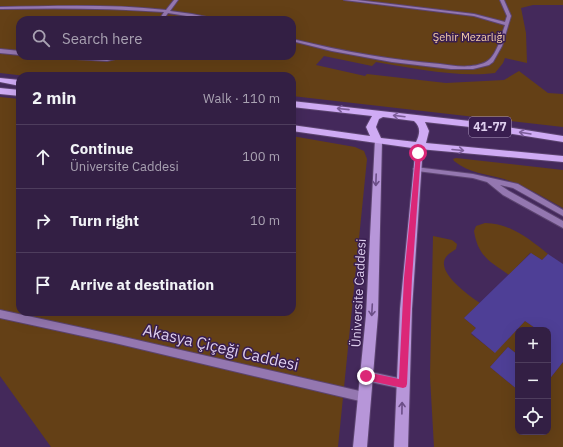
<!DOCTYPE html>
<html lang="en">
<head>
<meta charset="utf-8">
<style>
  body { margin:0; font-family:"IBM Plex Sans",sans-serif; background:#3b274b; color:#f1f3f6 }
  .controls { position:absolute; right:12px; bottom:12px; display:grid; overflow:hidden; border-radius:8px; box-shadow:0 4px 16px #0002 }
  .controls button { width:36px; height:36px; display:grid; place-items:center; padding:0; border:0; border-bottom:1px solid #4e3d5d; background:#331f44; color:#f1f3f6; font:20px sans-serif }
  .stop { position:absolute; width:12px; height:12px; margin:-9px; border:3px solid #db2777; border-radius:50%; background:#fff }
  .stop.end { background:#db2777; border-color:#fff; box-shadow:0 1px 4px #0008 }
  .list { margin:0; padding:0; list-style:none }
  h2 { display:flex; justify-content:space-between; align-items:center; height:52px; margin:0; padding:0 16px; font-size:17px }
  h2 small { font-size:13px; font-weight:400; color:#a9a2b2 }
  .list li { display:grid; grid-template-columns:26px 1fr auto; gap:12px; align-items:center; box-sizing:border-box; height:64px; padding:0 16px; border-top:1px solid #4e3d5d }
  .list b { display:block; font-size:15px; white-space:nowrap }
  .list p { margin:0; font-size:13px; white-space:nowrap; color:#a9a2b2 }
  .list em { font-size:13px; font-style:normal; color:#a9a2b2 }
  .icon { flex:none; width:22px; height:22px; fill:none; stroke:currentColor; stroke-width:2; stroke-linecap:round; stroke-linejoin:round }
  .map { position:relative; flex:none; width:563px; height:447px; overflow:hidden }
  .search { position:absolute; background:#331f44; box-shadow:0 4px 16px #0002; left:16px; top:16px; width:280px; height:44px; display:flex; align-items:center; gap:10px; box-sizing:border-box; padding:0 14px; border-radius:12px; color:#a9a2b2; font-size:15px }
  .panel { position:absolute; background:#331f44; box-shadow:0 4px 16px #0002; left:16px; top:72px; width:280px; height:244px; border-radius:12px }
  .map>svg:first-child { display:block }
  .green { fill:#644016; fill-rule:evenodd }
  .building { fill:#4e3f96 }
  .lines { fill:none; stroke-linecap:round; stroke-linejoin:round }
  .lane-casing { stroke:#5c4470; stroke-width:2 }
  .street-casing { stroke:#5c4470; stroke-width:2 }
  .primary-casing { stroke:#5c4470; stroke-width:2 }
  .highway-casing { stroke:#5c4470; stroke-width:2 }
  .lane { fill:#9477b0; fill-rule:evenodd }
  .street { fill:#9477b0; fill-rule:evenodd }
  .primary { fill:#b796d9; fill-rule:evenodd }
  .highway { fill:#cfabf4; fill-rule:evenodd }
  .oneway { stroke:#7c5d9a }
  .oneway2 { stroke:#6b4e87 }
  .route { fill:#db2777 }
  .labels { text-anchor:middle; stroke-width:3; stroke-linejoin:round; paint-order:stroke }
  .far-park-label { font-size:11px; fill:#f5cea8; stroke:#391e50 }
  .shield { fill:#391e50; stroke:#ac99be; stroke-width:1 }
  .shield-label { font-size:12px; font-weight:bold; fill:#ddceed }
  .street-label { font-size:13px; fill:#ddceed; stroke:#391e50 }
  .near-street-label { font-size:16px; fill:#ddceed; stroke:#391e50 }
</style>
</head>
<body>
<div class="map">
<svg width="563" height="447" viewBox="0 0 563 447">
  <rect width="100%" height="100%" fill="#44295b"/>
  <g class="green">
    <path d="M0,0H563V5H533L521,8L526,33L527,63L505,58L503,63L495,73C459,78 412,68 376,62L372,66L324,56L316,65L365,76L367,74L446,83L504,80L519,71L548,93L563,94V127L292,96V76H26L0,73ZM20,20H292V56H20Z"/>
    <path d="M0,97L20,99V312H292V136L355,147L364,151L367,159L338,447H51L0,376Z"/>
    <path d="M456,158L563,170V208C544,197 525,186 504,179C486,174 469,173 454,161L453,159Z"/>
    <path d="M485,223C510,223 529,239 548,254L542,260L530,253L509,275C489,261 478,256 474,231L476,226Z"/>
    <path d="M433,236L452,240L457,244L456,249C453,251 448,254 446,257C435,272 470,296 480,303L464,318L476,328L471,334L493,351L504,343L525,321L538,330H518V355L508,347L490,367L518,390V432H548V381L563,362V447H434L430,377Z"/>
  </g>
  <g class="building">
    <path d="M531,253L542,260L548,254L563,264V362L548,381V330H538L525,321L495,353L471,333L476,328L464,318Z"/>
    <path d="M508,347L518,355V390L490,367Z"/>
  </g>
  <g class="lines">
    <g class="lane-casing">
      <g id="lane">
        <path d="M174,0H178L170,11L192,14L221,20H212L168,13L163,20H159L164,12C110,8 55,8 0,9V7C55,6 111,4 166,10Z"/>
        <path d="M344,0H357L474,14L505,22L507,16L500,0H504L511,16L502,46L493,62L489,65L473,69H451L392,62L332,51L292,41V39C341,51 390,60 440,64C453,66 473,69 486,62C497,56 501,36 505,25L474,16Z"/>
        <path d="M0,49L20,51V55L0,53Z"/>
        <path d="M57,56L107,57L128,56L107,61L60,58Z"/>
        <path d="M415,167L473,174L518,184L563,210V216L513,188L500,185L509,191L563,221V228L503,195L487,182L473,178L417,171L413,169Z"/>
      </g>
    </g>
    <g class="street-casing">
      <g id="street">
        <path d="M0,310L115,335L364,392L368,393L369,397L368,401L364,402L115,343L0,318Z"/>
        <path d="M366,371L403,379L407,380L408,384L407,388L403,389L366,381L362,380L361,376L362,372Z"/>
      </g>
    </g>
    <g class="primary-casing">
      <g id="primary">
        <path d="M375,139H381L382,141L378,315L367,447H353L366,315Z"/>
        <path d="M416,144H422L423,146L412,309L408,447H394L400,309Z"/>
      </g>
    </g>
    <g class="highway-casing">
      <g id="highway">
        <path d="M0,78L20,80V86L0,82Z"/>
        <path d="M0,88L20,90V96L0,94Z"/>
        <path d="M292,101L470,121L563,136V142L470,127L425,122L429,131L426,143L563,156V162L419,149L292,131V125L370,136L366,127L372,116L292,107ZM383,117L414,121C421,127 420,134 416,142L381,138L376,127L379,119Z"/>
      </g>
    </g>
    <use href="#lane" class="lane"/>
    <use href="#street" class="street"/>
    <use href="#primary" class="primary"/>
    <use href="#highway" class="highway"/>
  </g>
  <defs><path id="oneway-shaft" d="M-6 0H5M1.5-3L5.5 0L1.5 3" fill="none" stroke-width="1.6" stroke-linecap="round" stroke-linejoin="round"/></defs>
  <g class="oneway">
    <use href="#oneway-shaft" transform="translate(343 109) rotate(-174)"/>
    <use href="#oneway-shaft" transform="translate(399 116) rotate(-173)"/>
    <use href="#oneway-shaft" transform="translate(525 133) rotate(-171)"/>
    <use href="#oneway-shaft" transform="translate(458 150) rotate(5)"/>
  </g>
  <g class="oneway2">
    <use href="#oneway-shaft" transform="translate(376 180) rotate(92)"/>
    <use href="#oneway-shaft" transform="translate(372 310) rotate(93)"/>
    <use href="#oneway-shaft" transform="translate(402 408) rotate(-89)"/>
  </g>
  <path class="route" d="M418,151L421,153L412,278L407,384L406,387L403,388L366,380L363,379L362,376L363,373L366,372L399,379L404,278L416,153Z"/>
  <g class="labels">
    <g class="far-park-label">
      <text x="469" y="41">Şehir Mezarlığı</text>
    </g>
    <rect class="shield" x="469" y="117" width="42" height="20" rx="3"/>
    <g class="shield-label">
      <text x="490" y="131">41-77</text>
    </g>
    <g class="street-label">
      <text transform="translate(358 293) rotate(-87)" y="5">Üniversite Caddesi</text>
    </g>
    <g class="near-street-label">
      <text transform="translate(221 347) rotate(13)" y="6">Akasya Çiçeği Caddesi</text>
    </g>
  </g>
</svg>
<div class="controls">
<button>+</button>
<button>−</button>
<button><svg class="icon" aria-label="locate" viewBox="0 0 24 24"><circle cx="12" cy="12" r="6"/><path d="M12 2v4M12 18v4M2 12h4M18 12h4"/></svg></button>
</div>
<div class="stop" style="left:418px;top:153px"></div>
<div class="stop end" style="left:366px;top:376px"></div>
<div class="search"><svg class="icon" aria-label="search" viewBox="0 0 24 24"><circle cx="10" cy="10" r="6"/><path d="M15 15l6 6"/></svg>Search here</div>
<section class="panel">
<h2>2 min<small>Walk · 110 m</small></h2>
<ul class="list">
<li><svg class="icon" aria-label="ahead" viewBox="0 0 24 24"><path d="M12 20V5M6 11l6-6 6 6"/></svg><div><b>Continue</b><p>Üniversite Caddesi</p></div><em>100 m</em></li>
<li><svg class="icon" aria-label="right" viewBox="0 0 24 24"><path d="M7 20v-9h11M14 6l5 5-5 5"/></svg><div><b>Turn right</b></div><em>10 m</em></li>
<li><svg class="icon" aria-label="arrive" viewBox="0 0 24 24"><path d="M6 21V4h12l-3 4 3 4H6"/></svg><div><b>Arrive at destination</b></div></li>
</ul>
</section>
</div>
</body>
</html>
